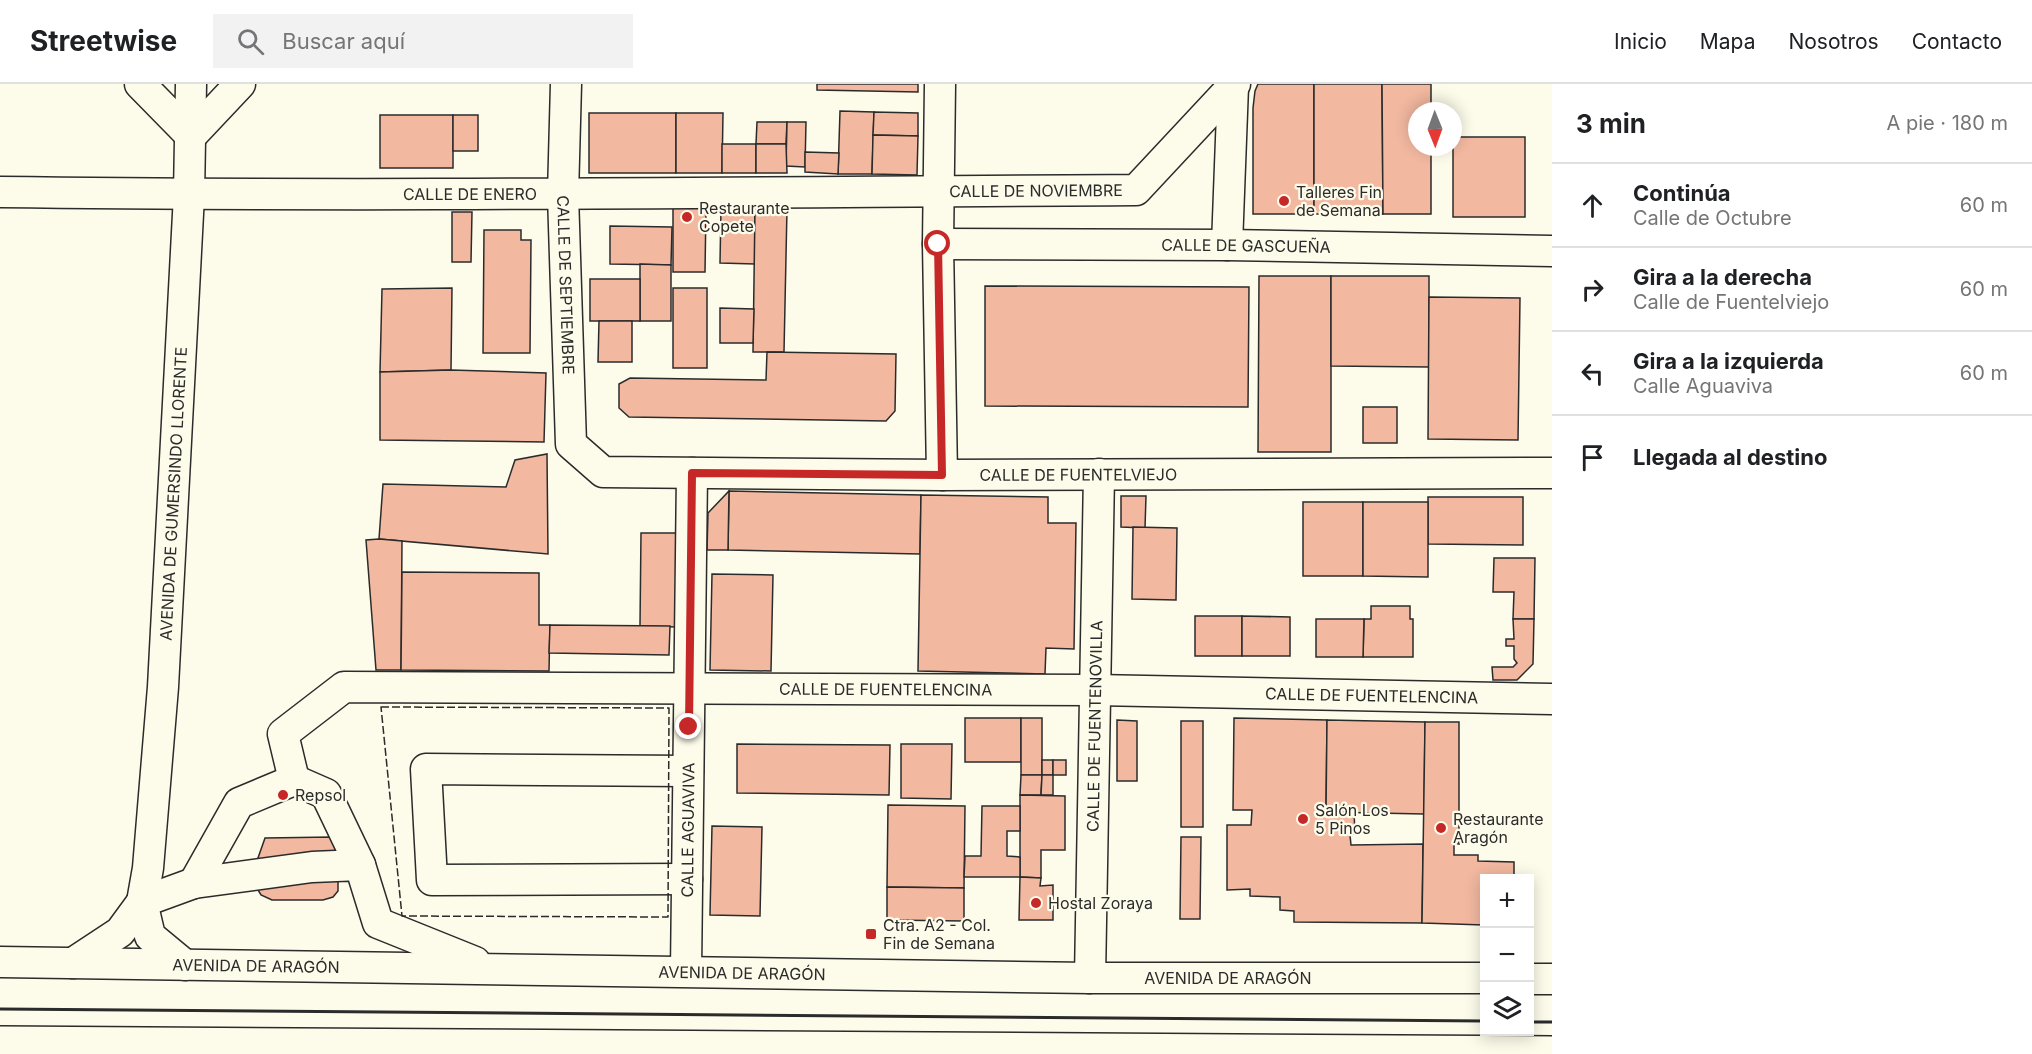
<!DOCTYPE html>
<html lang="es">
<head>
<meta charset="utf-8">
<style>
  body { margin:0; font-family:Inter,sans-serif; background:#f2f2f2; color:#202124 }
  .controls { position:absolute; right:18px; bottom:18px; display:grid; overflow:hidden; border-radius:0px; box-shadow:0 3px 15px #0003 }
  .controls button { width:54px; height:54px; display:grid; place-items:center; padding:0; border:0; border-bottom:2px solid #e0e0e0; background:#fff; color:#202124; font:30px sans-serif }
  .compass { position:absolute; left:1408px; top:18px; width:54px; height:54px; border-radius:50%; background:#fff; box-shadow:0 3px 15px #0003; rotate:179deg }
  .stop { position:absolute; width:18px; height:18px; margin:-14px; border:4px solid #c62828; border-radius:50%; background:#fff }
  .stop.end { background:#c62828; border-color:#fff; box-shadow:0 2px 6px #0008 }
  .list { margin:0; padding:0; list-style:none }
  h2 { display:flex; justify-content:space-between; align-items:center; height:78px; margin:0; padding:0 24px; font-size:26px }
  h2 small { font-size:20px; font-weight:400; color:#757577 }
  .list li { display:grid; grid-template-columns:39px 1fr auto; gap:18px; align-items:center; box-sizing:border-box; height:84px; padding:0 24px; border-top:2px solid #e0e0e0 }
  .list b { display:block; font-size:22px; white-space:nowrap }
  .list p { margin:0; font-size:20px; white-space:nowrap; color:#757577 }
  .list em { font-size:20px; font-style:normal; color:#757577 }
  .icon { flex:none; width:33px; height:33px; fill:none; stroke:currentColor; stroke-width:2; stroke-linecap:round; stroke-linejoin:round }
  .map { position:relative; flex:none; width:1552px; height:970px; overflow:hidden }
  header { display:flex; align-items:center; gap:36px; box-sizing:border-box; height:84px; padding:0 30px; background:#fff; border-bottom:2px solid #e0e0e0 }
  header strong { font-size:28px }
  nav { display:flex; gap:33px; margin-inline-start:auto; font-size:21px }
  .search { width:420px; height:54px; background:#f2f2f2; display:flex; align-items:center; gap:15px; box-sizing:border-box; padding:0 21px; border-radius:0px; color:#757577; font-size:22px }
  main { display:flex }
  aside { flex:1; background:#fff }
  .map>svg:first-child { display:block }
  .building { fill:#f2b8a0; stroke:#2b2b2b; stroke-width:1.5 }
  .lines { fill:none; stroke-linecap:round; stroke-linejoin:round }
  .minor-casing { stroke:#2b2b2b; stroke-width:33 }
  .highway-casing { stroke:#2b2b2b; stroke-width:36 }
  .minor { stroke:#fdfbea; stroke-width:30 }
  .highway { stroke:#fdfbea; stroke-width:33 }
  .fence { stroke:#2b2b2b; stroke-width:1.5; stroke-dasharray:8 3; stroke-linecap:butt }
  .wall { stroke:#2b2b2b; stroke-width:3 }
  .route { stroke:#c62828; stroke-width:8 }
  .poi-dot { fill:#c62828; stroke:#fdfbea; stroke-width:2 }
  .labels { text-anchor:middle; stroke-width:4.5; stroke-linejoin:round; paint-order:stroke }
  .street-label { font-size:16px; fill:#2b2b2b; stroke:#fdfbea }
  .poi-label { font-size:16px; fill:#2b2b2b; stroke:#fdfbea; text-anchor:start }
</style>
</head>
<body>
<header>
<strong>Streetwise</strong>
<div class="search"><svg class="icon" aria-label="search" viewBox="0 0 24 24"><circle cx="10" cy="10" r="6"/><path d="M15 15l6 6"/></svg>Buscar aquí</div>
<nav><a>Inicio</a><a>Mapa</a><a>Nosotros</a><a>Contacto</a></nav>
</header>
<main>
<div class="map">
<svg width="1552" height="970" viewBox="0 0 1552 970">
  <rect width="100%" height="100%" fill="#fdfbea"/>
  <g class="building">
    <path d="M817,0H918V8L817,6Z"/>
    <path d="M1258,0H1314V130H1253V24L1255,7Z"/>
    <path d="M1314,0H1382L1383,130H1314Z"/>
    <path d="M1382,0H1431V27H1417V63H1431V130H1383Z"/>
    <path d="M840,27L874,28L872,90H838Z"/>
    <path d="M874,28L918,29V52L873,51Z"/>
    <rect x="589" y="29" width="87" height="60"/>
    <path d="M676,29H723L722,89H676Z"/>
    <rect x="380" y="31" width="73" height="53"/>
    <rect x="453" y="31" width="25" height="36"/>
    <path d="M757,38H787L786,60H756Z"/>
    <path d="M787,38H806L805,83L786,82Z"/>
    <path d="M873,51L918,52L917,91L872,90Z"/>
    <rect x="1453" y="53" width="72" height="80"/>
    <rect x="722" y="60" width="34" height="29"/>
    <path d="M756,60H786L787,89H756Z"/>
    <path d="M805,68L839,69L838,90L805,88Z"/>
    <path d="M673,124H706L705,188H673Z"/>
    <path d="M721,124L755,125V180L720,179Z"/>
    <path d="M755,125H787L784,268H753Z"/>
    <path d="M452,128H472L471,178H452Z"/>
    <path d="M610,142L672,143L671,181L610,180Z"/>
    <path d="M484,146H521V156H531L530,269H483Z"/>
    <path d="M640,180L671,181V237H640Z"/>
    <path d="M1259,192H1331V368H1258Z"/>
    <path d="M1331,192H1429V283L1331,282Z"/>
    <rect x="590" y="195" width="50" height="42"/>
    <path d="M985,202L1249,203L1248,323L985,322Z"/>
    <path d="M452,204L451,286L380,288L382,205Z"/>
    <rect x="673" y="204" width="34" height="80"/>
    <path d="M1429,213L1520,214L1518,356L1428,355Z"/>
    <path d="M720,224L754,225L753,259H720Z"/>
    <path d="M599,237H632V278H598Z"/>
    <path d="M767,268L896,270L895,327L886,337L629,333L619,324V300L630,294L766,296Z"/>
    <path d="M451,286L546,289L544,358L380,356V288Z"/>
    <rect x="1363" y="323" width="34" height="36"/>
    <path d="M547,370L548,470L379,455L383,400L506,403L515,376Z"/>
    <path d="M729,407L921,411L920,470L728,466Z"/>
    <path d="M729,407L728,466H707L708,429Z"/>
    <path d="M921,411L1048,413V439H1076L1074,565L1046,564L1045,590L918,587Z"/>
    <path d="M1121,412H1146L1145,444L1121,443Z"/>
    <path d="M1428,413H1523V461L1428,460Z"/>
    <rect x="1303" y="418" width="60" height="74"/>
    <path d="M1363,418H1428V493L1363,492Z"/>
    <path d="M1133,443L1177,444L1176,516L1132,515Z"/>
    <path d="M641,449H678L677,543L640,542Z"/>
    <path d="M379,455L402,457L401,586H376L366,456Z"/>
    <path d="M1494,474H1535L1534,535H1513L1514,508H1493Z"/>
    <path d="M402,488L539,489V541H550L549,587L401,586Z"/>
    <path d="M712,490L773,491L771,587L710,586Z"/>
    <path d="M1371,522H1410V535H1413V573H1363L1364,535H1371Z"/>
    <rect x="1195" y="532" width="47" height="40"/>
    <path d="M1242,532L1290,533V572H1242Z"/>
    <path d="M1316,535H1364L1363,573H1316Z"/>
    <path d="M1513,535H1534L1533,580L1517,596H1493L1492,583H1513L1517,579L1514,575V562H1506V555H1514Z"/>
    <path d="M550,541L670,542L669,571L549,569Z"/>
    <rect x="965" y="634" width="56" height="44"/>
    <rect x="1021" y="634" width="21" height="57"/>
    <path d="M1234,634L1327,636L1326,728H1354L1355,750L1350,751L1351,761L1423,760L1422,839L1294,838V827L1280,826V813L1250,812V805L1227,806V741H1251L1252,726H1233Z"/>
    <path d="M1117,636L1137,637V697H1117Z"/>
    <path d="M1327,636L1425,638L1424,730L1326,728Z"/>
    <rect x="1181" y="637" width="22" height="106"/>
    <path d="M1425,638H1459V760L1454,759V771H1478V777L1514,778V794H1484V841L1422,839Z"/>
    <path d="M737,660L890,661L889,711L737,709Z"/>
    <path d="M901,660H952L951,715L901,714Z"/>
    <rect x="1042" y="676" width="11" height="15"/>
    <rect x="1053" y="676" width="13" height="15"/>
    <path d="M1021,691H1042L1041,711H1020Z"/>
    <path d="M1042,691H1053V711H1041Z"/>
    <path d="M1020,711L1065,712V766H1041V794L1020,793Z"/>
    <path d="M888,721L965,722L964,804L887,803Z"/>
    <path d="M982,722H1020V747H1007V772L1020,773V793H964L965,772H981Z"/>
    <path d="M712,742L762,743L760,832L710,831Z"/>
    <path d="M332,753L338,775V807L333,813L323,816H272L261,811L258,806V774L265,754Z"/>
    <path d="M1181,753H1201L1200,835H1180Z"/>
    <path d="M1020,793L1041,794L1040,802L1053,801V836H1019Z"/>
    <path d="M887,803L964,804V837L887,836Z"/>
  </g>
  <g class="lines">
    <g class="minor-casing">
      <g id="minor">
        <path d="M140,0L191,52"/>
        <path id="s1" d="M566,0L563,111L571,360L603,388L942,391L1552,389"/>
        <path d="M940,0L938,160L942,391"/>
        <path d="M191,52L240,0"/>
        <path id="s2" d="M0,108C379,113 758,108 1136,106L1235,0"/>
        <path id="s3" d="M938,160L1227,161L1552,167"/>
        <path d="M1227,161L1233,2"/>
        <path id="s4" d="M294,696L283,650L344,603L1095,606L1552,615"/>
        <path d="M687,795L432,796L426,685L688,687"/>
        <path d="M194,799L239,719L294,696L326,710L360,781"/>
        <path d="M142,818L194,799L312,783L360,781L378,839L475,878"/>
        <path id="s5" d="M0,878L1090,894H1484"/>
        <path d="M73,879L120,848L142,818"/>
        <path id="s6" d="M185,881L150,852L142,818L148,784L163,603L189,111L191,0"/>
        <path id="s7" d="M686,887L692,389"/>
        <path id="s8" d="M1090,894L1099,390"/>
        <path d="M1530,895H1552"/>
      </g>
    </g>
    <g class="highway-casing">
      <path id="highway" d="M0,959L1552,969"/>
    </g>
    <use href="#minor" class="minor"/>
    <use href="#highway" class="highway"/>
    <path class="fence" d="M381,623L669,624L668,833L402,832Z"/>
    <g class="wall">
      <path d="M0,925L1484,937"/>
      <path d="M1530,938H1552"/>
    </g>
  </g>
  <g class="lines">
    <path class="route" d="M689,643L692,389L942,391L938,160"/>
  </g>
  <g class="poi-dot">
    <circle cx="1284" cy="117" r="6"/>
    <circle cx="687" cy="133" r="6"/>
    <circle cx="283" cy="711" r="6"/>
    <circle cx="1303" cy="735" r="6"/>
    <circle cx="1441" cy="744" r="6"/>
    <circle cx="1036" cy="819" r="6"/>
    <rect x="865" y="844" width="12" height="12" rx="3"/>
  </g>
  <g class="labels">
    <g class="street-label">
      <text dy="6" stroke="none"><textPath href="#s2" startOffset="1036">CALLE DE NOVIEMBRE</textPath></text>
      <text dy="6" stroke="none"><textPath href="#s2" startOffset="470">CALLE DE ENERO</textPath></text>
      <text dy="6" stroke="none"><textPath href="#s3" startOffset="308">CALLE DE GASCUEÑA</textPath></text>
      <text dy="6" stroke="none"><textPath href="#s1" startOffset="201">CALLE DE SEPTIEMBRE</textPath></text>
      <text dy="6" stroke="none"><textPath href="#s1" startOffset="878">CALLE DE FUENTELVIEJO</textPath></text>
      <text dy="6" stroke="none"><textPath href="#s6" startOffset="490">AVENIDA DE GUMERSINDO LLORENTE</textPath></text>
      <text dy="6" stroke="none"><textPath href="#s4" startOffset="666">CALLE DE FUENTELENCINA</textPath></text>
      <text dy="6" stroke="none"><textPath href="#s4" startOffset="1152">CALLE DE FUENTELENCINA</textPath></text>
      <text dy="6" stroke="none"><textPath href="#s8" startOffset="252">CALLE DE FUENTENOVILLA</textPath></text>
      <text dy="6" stroke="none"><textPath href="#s7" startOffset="141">CALLE AGUAVIVA</textPath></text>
      <text dy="6" stroke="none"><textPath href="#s5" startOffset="256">AVENIDA DE ARAGÓN</textPath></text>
      <text dy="6" stroke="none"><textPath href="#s5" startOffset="742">AVENIDA DE ARAGÓN</textPath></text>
      <text dy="6" stroke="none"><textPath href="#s5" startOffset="1228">AVENIDA DE ARAGÓN</textPath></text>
    </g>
    <g class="poi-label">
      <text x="1296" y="114">Talleres Fin<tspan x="1296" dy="18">de Semana</tspan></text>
      <text x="699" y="130">Restaurante<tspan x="699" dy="18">Copete</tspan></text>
      <text x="295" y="717">Repsol</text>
      <text x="1315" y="732">Salón Los<tspan x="1315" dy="18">5 Pinos</tspan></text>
      <text x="1453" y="741">Restaurante<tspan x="1453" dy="18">Aragón</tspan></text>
      <text x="1048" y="825">Hostal Zoraya</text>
      <text x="883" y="847">Ctra. A2 - Col.<tspan x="883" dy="18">Fin de Semana</tspan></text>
    </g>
  </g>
</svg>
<div class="controls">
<button>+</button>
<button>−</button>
<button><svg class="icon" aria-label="layers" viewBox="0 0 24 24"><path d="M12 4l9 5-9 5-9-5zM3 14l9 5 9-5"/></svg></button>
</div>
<svg class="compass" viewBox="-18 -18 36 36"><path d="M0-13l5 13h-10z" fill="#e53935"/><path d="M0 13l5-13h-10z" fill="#757577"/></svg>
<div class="stop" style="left:938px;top:160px"></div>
<div class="stop end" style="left:689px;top:643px"></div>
</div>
<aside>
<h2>3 min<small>A pie · 180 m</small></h2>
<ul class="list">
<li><svg class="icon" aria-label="ahead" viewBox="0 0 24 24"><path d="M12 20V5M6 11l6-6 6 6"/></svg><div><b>Continúa</b><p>Calle de Octubre</p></div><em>60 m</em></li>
<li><svg class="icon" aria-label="right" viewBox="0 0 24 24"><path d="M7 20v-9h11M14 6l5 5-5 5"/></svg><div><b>Gira a la derecha</b><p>Calle de Fuentelviejo</p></div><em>60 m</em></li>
<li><svg class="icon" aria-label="left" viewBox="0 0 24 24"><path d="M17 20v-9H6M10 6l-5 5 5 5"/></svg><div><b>Gira a la izquierda</b><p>Calle Aguaviva</p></div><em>60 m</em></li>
<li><svg class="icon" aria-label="arrive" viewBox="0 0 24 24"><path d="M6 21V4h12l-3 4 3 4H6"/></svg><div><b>Llegada al destino</b></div></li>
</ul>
</aside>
</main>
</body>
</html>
